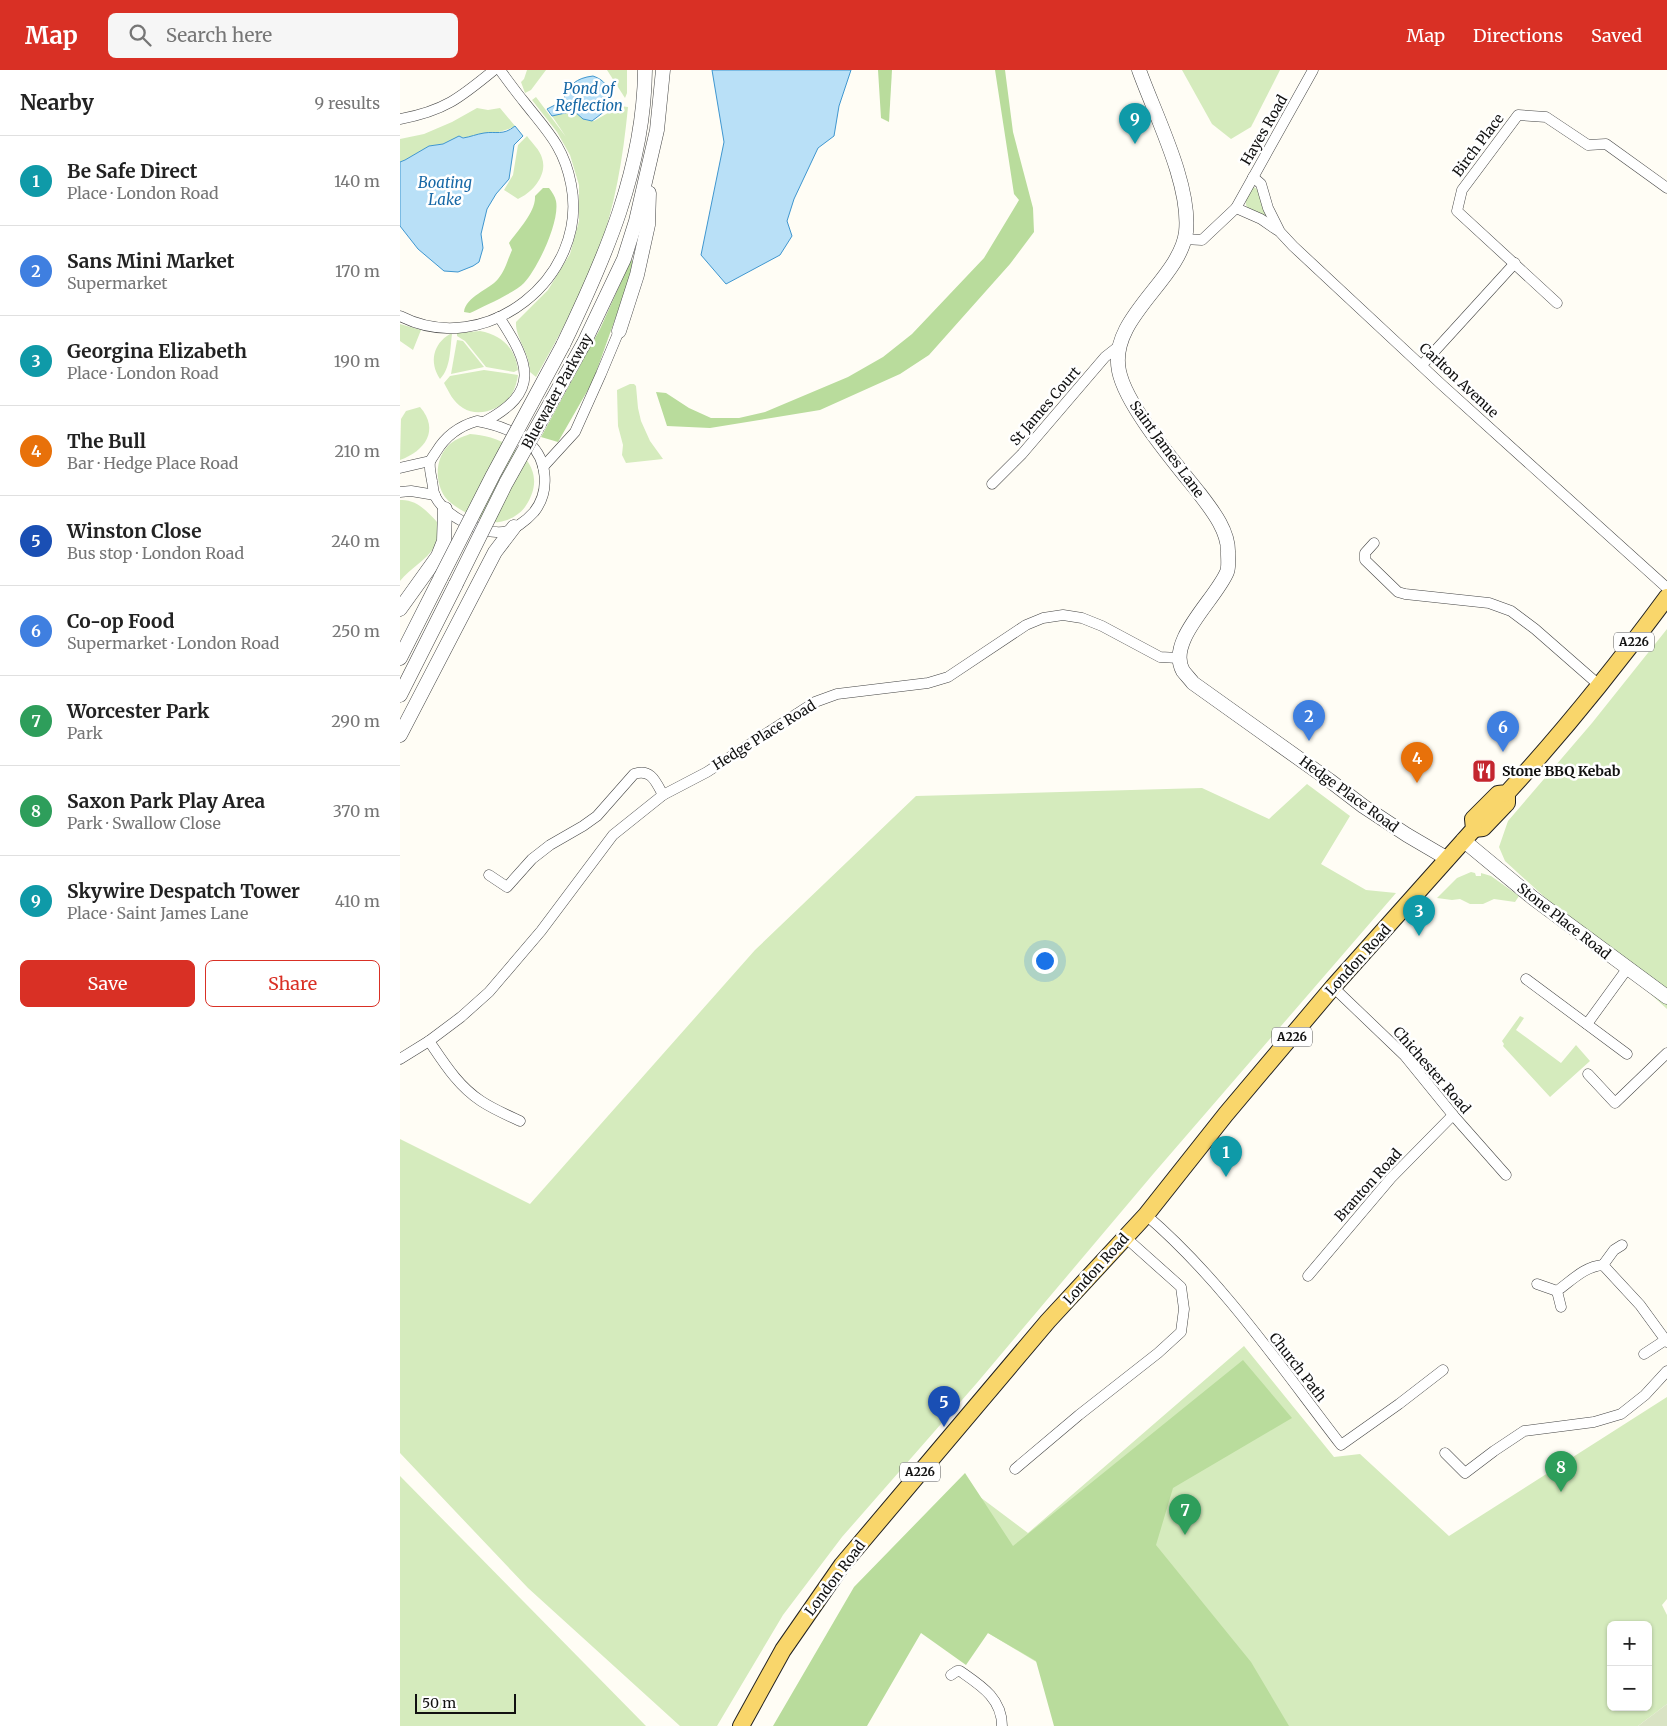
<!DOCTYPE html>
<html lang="en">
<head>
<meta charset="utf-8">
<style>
  body { margin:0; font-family:Merriweather,serif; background:#f6f6f6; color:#222 }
  .controls { position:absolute; right:15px; bottom:15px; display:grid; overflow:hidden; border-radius:8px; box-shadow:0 1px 4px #0004 }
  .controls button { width:45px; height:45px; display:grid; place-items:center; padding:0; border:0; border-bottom:1px solid #e0e0e0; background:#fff; color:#222; font:25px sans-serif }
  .scale { position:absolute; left:15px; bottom:12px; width:101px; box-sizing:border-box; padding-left:5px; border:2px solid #111; border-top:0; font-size:14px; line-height:18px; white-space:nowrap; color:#111; -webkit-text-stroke:4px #fff; paint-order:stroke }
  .you { position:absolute; left:644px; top:890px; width:18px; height:18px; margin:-12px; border:4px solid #fff; border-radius:50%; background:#1a73e8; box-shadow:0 0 0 8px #1a73e833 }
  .badge { display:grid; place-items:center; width:32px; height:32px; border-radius:50%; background:#d93025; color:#fff; font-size:16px; font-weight:700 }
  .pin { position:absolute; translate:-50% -41px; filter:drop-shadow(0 1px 2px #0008) }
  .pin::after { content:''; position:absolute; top:26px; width:18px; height:15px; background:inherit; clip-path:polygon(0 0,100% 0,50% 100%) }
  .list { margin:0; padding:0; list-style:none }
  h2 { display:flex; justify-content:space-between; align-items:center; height:65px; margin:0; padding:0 20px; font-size:21px }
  h2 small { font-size:16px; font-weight:400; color:#767676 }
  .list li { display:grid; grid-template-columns:32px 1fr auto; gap:15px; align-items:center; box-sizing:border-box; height:90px; padding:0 20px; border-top:1px solid #e0e0e0 }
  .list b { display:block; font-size:19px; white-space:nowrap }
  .list p { margin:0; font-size:16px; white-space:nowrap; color:#767676 }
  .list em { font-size:16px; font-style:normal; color:#767676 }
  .actions { display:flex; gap:10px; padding:15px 20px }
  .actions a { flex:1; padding:11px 0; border:1px solid #d93025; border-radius:8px; text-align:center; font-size:18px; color:#d93025 }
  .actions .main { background:#d93025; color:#fff }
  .icon { flex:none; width:28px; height:28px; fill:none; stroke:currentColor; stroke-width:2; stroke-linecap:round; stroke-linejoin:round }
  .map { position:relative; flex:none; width:1267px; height:1656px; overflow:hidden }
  header { display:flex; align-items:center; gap:30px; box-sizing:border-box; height:70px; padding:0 25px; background:#d93025; color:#fff }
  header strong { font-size:24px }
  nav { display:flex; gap:28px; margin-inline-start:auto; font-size:18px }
  .search { width:350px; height:45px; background:#f6f6f6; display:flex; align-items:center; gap:12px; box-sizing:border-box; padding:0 18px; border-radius:8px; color:#767676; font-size:19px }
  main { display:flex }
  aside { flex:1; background:#fff }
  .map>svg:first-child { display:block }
  .green { fill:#d5ebbd; fill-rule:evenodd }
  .forest { fill:#b9dc9c }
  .cemetery { fill:#d9e3c4 }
  .water { fill:#b9e0f7; stroke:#3f96cf }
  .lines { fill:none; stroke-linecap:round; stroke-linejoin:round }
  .minor-casing { stroke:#444; stroke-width:11 }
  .tertiary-casing { stroke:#444; stroke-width:15 }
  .primary-casing { stroke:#222; stroke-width:18 }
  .minor { stroke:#fff; stroke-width:10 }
  .tertiary { stroke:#fff; stroke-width:14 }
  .primary { stroke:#f9d66b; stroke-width:16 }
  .tertiary-bridge-casing { stroke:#444; stroke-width:15; stroke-linecap:butt }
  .tertiary-bridge { stroke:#fff; stroke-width:14 }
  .labels { text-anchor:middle; stroke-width:5; stroke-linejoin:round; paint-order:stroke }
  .shield { fill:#fff; stroke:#585858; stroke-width:1 }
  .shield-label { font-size:12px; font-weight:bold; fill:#111 }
  .street-label { font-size:14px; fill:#111; stroke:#fff }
  .poi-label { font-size:14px; font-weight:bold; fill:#111; stroke:#fff; text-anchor:start }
  .water-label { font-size:15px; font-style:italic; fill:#1768a6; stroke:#fff }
</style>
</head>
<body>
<header>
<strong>Map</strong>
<div class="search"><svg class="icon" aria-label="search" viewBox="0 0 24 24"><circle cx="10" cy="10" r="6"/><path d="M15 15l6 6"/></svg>Search here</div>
<nav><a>Map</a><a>Directions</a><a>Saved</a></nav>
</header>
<main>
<aside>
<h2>Nearby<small>9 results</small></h2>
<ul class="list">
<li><span class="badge" style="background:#0f9aa8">1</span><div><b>Be Safe Direct</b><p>Place · London Road</p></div><em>140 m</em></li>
<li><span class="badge" style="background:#3f7fe0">2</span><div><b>Sans Mini Market</b><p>Supermarket</p></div><em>170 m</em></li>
<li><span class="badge" style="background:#0f9aa8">3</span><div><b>Georgina Elizabeth</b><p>Place · London Road</p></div><em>190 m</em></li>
<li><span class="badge" style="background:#e8710a">4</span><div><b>The Bull</b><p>Bar · Hedge Place Road</p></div><em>210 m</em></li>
<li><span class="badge" style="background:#1a4fb4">5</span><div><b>Winston Close</b><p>Bus stop · London Road</p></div><em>240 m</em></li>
<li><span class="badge" style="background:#3f7fe0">6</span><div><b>Co-op Food</b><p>Supermarket · London Road</p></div><em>250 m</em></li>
<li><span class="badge" style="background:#2e9e5b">7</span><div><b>Worcester Park</b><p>Park</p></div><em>290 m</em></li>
<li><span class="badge" style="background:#2e9e5b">8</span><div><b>Saxon Park Play Area</b><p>Park · Swallow Close</p></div><em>370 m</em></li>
<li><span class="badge" style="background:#0f9aa8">9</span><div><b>Skywire Despatch Tower</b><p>Place · Saint James Lane</p></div><em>410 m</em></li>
</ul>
<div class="actions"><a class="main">Save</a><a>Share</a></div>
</aside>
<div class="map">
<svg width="1267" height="1656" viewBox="0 0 1267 1656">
  <rect width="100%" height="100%" fill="#fffdf5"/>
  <g class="green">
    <path d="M127,0H146L131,20L125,23L121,12L124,9Z"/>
    <path d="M207,0H227V23L225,28Z"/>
    <path d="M782,0H880L851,57L831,69L812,54Z"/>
    <path d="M136,27L166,67L152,46L155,45L174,41L185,50L194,51L220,36L228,37C223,88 215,139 196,187C179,229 158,268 136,307L130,302C130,283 115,268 116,252L148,220L170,184L179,151V115L170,85L157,62L132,30Z"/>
    <path d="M77,38L88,40L100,38L115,56C109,61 66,70 59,67L43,74L29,76L5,90L0,92V69L24,64L52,52Z"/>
    <path d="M127,66C132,73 140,80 142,88C148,105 132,123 118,129L104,120L113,105L118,75Z"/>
    <path d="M854,117L858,120L867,147C847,138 840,140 851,118Z"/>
    <path d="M0,254L21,260L13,280L0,271Z"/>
    <path d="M80,261C102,265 115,278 118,300L114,302L86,297L65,271L57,266V263Z"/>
    <path d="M50,264H52C50,278 51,298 40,309C29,292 33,274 50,264Z"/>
    <path d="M57,270L63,271L84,297L51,304Z"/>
    <path d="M84,300L118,305C117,312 115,318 112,324C102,339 79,348 63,338C53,332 49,322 44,313L50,306Z"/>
    <path d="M230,314H234L236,316L238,338L241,351L250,371L263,389L226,393L222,385L223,375L218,356L217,320Z"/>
    <path d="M20,337C40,360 25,381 0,390L1,349L6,341Z"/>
    <path d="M70,364C108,366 154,395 125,437C120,444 109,451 99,452C85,454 54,439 45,427C35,413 35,390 47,377C53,370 62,367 70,364Z"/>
    <path d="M0,430C16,429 27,441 37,452C37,459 38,470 35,476C26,491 10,498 0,511Z"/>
    <path d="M1267,559V939L1105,791L1099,777L1108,751L1192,653Z"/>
    <path d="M907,714L950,746L921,794L966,820L996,823L754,1103L576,1314L442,1467L383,1545L317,1656H280L128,1518L0,1383V1069L130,1134L355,880L516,726L802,718L869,749Z"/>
    <path d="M1071,802L1075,803L1076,806H1081V803L1091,806L1119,826L1115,832L1094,829L1083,834H1070L1060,829L1052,830L1037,828L1057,808Z"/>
    <path d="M1120,946L1124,948L1116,960L1161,993L1176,975L1190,991L1150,1027L1103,976L1104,974L1102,971Z"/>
    <path d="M844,1276L934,1387L960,1384L1049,1466L1267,1327V1529L1262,1535L1267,1545V1634L1238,1656H655L638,1593L588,1563L560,1412L628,1463ZM1211,1555H1248V1637H1211Z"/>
    <path d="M0,1406L246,1656H0Z"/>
  </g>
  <g class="forest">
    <path d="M478,0H492L489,52L481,48Z"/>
    <path d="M595,0H605L613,62L633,138L634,162L610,194L529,285L500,304L420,340L310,358L267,356L256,322L266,323L289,338L311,348H339L365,342L448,307L483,287L512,264L584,188L619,130L614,124Z"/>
    <path d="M143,118H149C152,122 155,126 156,131C160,151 138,198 124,213C114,223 84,236 70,243L64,242C66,226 89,220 98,209C105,201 108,189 112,180L109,173C118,160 136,142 135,126Z"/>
    <path d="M231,190L235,193L193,311L158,372L141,367L200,259Z"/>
    <path d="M843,1290L892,1348L773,1418L756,1475L851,1592L889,1656H654L636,1591L588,1563L566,1595L521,1563L467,1656H373L454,1517L565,1403L613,1476Z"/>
  </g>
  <path class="cemetery" d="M1267,1634V1656H1238Z"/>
  <g class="water">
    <path d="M312,0H451L439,36L434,66L418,78L394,129L387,151L392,166L380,185L326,214L301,185L324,72Z"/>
    <path d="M193,6C210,12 210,23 209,38L192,51L183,49L174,41L152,46L147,39L163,31C168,15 176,8 193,6Z"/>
    <path d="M115,56L123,66L114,75L109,109L96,124L87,139L81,164L83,178L79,192L73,196L58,202L44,201L18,179L0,156V92L5,90L29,76L43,74L59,66L63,68C70,67 77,64 84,63C96,61 103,66 115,56Z"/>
  </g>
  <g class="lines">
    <g class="minor-casing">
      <g id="minor">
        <path d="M0,49C44,41 60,28 94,0"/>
        <path d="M853,107L861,114L868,138L880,162L893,176L1041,314L1267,518"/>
        <path d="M836,138L861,149L877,160"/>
        <path d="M784,169L802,170L836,138L913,0"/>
        <path d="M1157,233L1057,141L1062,120L1118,45L1146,47L1188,75L1206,74L1267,118"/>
        <path d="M0,246C86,290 190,207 171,114C164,77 147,61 125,33C116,22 108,11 100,0"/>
        <path d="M1022,295L1115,193"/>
        <path d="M77,351C94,354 115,361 129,373C148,390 150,422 134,442C127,450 113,461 103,462C80,464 45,446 35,426C33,422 33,416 32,411C31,405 29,398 30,392C31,389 34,385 36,382C45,367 59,356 77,351Z"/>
        <path d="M84,352C141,322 130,294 99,247"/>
        <path d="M143,397L175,362L201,304L219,261"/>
        <path d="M0,398L30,391"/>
        <path d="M592,414L622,384L705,287L719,276"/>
        <path d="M0,422L11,421L35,425"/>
        <path d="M974,473L965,483V490L998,522L1005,524L1089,533L1111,541L1135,559L1199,615"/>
        <path d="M89,805L107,817L132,789L150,775L183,756L197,746L234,704C251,698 256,712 263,725"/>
        <path d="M1126,909L1227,984"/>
        <path d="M933,917L1005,986L1053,1045L1106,1105"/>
        <path d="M1187,954L1227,899"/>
        <path d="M29,971C44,993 58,1016 81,1031C93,1039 107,1045 120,1051"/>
        <path d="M0,989L29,971L61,947L89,922L141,861L213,765L263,725L307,702L415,632L437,624L528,613L548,607L626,555L643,548L663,545L682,548L702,556L760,587L779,588"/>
        <path d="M1188,1004L1215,1033L1267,983"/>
        <path d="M746,1145C822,1210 880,1296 941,1375L999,1334L1043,1300"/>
        <path d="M1203,1195L1240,1235L1267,1272"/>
        <path d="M1203,1195L1214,1180L1222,1175"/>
        <path d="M908,1206L991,1108L1053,1045"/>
        <path d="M1137,1214L1157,1221"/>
        <path d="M1161,1237L1157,1221C1171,1211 1185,1196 1203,1195"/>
        <path d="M1244,1284L1267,1269"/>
        <path d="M1045,1383L1065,1403L1094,1381L1124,1361L1194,1352L1221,1344L1245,1325L1267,1301"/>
        <path d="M615,1399L679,1345L758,1283L781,1262L784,1239L781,1217L725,1167"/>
        <path d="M551,1605L557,1601H560C580,1615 602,1628 602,1656"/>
      </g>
    </g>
    <g class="tertiary-casing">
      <g id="tertiary">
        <path d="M739,0C755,45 791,114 786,162C780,210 708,248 719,301C726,336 776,394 799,423C812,440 829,461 828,483C828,489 829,497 827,502C816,529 766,571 783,601C786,605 790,609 793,613L929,710L963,736L1007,765L1048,789"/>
        <path d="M219,261L237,205L248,155L249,123"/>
        <path d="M184,273L224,189L236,151L257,60L263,0"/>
        <path d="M163,275C205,188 244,99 245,0"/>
        <path d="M0,539L38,486L44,471L45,439"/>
        <path d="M0,588L41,507"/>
        <path d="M0,625L56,514"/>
        <path d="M0,665L95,482L114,457"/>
        <path d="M1063,770L1133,828L1267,927"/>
      </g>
    </g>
    <g class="primary-casing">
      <g id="primary">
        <path d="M1074,759L1083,758L1105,735L1107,733V723"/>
        <path d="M341,1656L383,1580L442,1495L648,1251L746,1145L826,1044L933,917L1074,759L1073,749L1098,724L1107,723C1164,661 1217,595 1267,527"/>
      </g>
    </g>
    <use href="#minor" class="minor"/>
    <use href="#tertiary" class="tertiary"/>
    <use href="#primary" class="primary"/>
    <g class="tertiary-bridge-casing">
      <g id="tertiary-bridge">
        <path d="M41,507L93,405L163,275"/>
        <path d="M56,514L106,413L184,273"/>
      </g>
    </g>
    <use href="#tertiary-bridge" class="tertiary-bridge"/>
  </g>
  <defs>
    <g id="restaurant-square" transform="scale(1.25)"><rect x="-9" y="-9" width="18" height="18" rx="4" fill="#c4262e" stroke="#fff"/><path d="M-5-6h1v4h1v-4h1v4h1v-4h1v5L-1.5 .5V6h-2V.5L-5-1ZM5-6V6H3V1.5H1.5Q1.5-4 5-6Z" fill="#fff"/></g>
  </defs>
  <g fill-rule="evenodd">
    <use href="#restaurant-square" x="1084" y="701"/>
  </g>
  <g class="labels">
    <g class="shield">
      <rect x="1214" y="562.5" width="40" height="19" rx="4"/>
      <rect x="872" y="957.5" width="40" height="19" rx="4"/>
      <rect x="500" y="1392.5" width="40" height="19" rx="4"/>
    </g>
    <g class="shield-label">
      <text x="1234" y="576">A226</text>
      <text x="892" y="971">A226</text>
      <text x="520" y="1406">A226</text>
    </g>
    <g class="street-label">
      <text transform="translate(864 60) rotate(-60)" y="5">Hayes Road</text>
      <text transform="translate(1078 75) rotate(-53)" y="5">Birch Place</text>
      <text transform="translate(1059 310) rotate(43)" y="5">Carlton Avenue</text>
      <text transform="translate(157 321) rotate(-61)" y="5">Bluewater Parkway</text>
      <text transform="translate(645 336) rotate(-49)" y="5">St James Court</text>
      <text transform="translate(767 379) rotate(54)" y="5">Saint James Lane</text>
      <text transform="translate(364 665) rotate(-32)" y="5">Hedge Place Road</text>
      <text transform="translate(949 724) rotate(36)" y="5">Hedge Place Road</text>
      <text transform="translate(1164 851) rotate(38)" y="5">Stone Place Road</text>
      <text transform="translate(958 890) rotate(-48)" y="5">London Road</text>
      <text transform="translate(1032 1000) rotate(49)" y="5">Chichester Road</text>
      <text transform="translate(968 1115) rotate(-48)" y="5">Branton Road</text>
      <text transform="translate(696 1199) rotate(-48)" y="5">London Road</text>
      <text transform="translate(898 1297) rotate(52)" y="5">Church Path</text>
      <text transform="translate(435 1508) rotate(-53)" y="5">London Road</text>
    </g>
    <g class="poi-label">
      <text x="1102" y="706">Stone BBQ Kebab</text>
    </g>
    <g class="water-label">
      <text x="189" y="24">Pond of<tspan x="189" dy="17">Reflection</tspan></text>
      <text x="45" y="118">Boating<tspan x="45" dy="17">Lake</tspan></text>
    </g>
  </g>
</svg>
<div class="controls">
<button>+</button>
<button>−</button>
</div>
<div class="scale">50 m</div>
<div class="you"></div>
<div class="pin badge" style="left:826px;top:1107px;background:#0f9aa8">1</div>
<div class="pin badge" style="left:909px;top:671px;background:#3f7fe0">2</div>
<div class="pin badge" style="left:1019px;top:866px;background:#0f9aa8">3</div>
<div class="pin badge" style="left:1017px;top:713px;background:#e8710a">4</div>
<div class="pin badge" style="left:544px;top:1357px;background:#1a4fb4">5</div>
<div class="pin badge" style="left:1103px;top:682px;background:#3f7fe0">6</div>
<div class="pin badge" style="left:785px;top:1465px;background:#2e9e5b">7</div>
<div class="pin badge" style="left:1161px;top:1422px;background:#2e9e5b">8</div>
<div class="pin badge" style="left:735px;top:74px;background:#0f9aa8">9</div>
</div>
</main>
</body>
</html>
